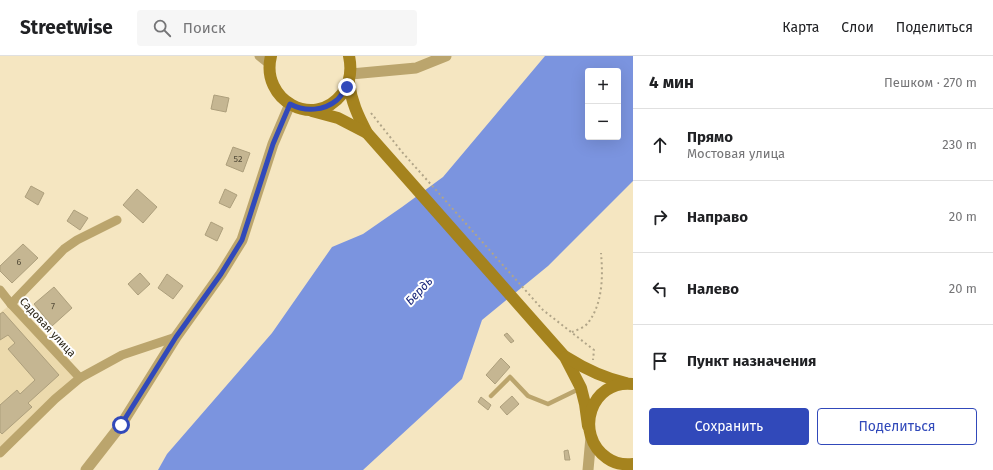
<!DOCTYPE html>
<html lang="ru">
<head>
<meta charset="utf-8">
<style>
  body { margin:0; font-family:"Fira Sans",sans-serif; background:#f6f6f6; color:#202124 }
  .controls { position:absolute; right:12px; top:12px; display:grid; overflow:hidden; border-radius:4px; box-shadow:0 4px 16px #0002 }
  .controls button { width:36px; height:36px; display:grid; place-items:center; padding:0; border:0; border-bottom:1px solid #e0e0e0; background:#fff; color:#202124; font:20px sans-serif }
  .stop { position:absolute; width:12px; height:12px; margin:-9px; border:3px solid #3149ba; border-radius:50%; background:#fff }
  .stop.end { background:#3149ba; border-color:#fff; box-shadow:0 1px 4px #0008 }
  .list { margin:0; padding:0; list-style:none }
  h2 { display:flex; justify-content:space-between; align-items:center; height:52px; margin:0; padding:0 16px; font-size:17px }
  h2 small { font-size:13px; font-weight:400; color:#757577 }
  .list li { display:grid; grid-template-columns:26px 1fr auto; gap:12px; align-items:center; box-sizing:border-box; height:72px; padding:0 16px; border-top:1px solid #e0e0e0 }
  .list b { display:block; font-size:15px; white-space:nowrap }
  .list p { margin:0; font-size:13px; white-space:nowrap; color:#757577 }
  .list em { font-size:13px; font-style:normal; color:#757577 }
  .actions { display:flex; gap:8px; padding:12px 16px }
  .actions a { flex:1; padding:9px 0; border:1px solid #3149ba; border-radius:4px; text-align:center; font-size:14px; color:#3149ba }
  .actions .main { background:#3149ba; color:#fff }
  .icon { flex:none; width:22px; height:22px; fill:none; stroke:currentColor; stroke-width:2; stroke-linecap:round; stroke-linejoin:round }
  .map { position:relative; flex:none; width:633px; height:414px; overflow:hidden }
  header { display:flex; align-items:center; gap:24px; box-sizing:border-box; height:56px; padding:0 20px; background:#fff; border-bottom:1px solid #e0e0e0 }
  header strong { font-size:19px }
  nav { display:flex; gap:22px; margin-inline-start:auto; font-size:14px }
  .search { width:280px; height:36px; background:#f6f6f6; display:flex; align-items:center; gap:10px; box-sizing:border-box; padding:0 14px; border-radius:4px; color:#757577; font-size:15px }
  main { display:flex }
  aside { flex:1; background:#fff }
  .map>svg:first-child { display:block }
  .built { fill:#ecdaad }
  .water { fill:#7b94df; fill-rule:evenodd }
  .building { fill:#c5b692; stroke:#ad9f7c }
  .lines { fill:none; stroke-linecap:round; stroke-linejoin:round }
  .path { stroke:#b1a588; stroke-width:2; stroke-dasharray:2 3; stroke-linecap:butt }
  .service { stroke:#bba56d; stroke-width:4.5 }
  .minor { stroke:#bba56d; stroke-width:9 }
  .tertiary { stroke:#bba56d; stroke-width:11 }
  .secondary { stroke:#a5831e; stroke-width:12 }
  .route { stroke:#3149ba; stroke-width:5 }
  .labels { text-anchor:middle; stroke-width:4; stroke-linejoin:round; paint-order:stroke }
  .number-label { font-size:9px; fill:#544c39 }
  .street-label { font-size:11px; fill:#2f291b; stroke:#fff }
  .water-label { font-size:12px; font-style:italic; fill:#18267b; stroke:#fff }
</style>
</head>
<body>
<header>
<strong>Streetwise</strong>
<div class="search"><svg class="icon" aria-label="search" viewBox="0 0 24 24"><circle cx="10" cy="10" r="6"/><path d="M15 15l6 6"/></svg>Поиск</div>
<nav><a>Карта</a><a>Слои</a><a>Поделиться</a></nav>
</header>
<main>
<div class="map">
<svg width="633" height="414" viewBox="0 0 633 414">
  <rect width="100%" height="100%" fill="#f5e6c1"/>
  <path class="built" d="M11,248L80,322L0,397V257Z"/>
  <path class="water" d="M545,0H633V125L548,210L482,264L462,323L363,414H158L167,398L272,277L332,191L363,178L402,151L443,121ZM588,15H618V81H588Z"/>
  <g class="building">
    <path d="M214,39L229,42L226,56L211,53Z"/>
    <path d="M233,91L250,97L243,116L226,109Z"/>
    <path d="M31,130L44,137L38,149L25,141Z"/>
    <path d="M137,133L157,151L143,167L123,149Z"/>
    <path d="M225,133L237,139L230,152L219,147Z"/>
    <path d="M74,154L88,162L80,174L67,165Z"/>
    <path d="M211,166L223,172L217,185L205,179Z"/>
    <path d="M23,188L38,202L12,227L0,215V210Z"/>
    <path d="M140,217L150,228L138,239L128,228Z"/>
    <path d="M167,218L183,230L173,243L158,232Z"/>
    <path d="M54,231L72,252L52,270L34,248Z"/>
    <path d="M3,256L59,319L28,347L32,351L2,378L0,376V349L17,334L20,338L35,324L8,293L15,287L8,279L0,284V258Z"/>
    <path d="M507,277L514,285L511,287L504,279Z"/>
    <path d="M501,302L510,311L495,328L486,319Z"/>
    <path d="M512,340L519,348L507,359L500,351Z"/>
    <path d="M481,341L491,349L488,354L478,346Z"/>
    <path d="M568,394L570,404H565L564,395Z"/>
  </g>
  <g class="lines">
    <g class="path">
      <path d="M371,57L402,96L543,254L594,294L593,304"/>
      <path d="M572,276C577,274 585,271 588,267C603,247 603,220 601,197"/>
    </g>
    <path class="service" d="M491,340L510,321L528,340L548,348L581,332"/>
    <g class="minor">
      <path d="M259,0L269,8"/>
      <path d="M0,234L11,248L80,322"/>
      <path d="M11,248L64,193L77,184L117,164"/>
      <path d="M0,397L55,343L80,322L122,299L176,281"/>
    </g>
    <g class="tertiary">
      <path d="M351,18L416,12L446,0"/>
      <path d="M86,414L121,369L176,281L221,218L242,184L273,88L290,48"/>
      <path d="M588,414L591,381"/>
    </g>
    <g class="secondary">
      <path d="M271,0C260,44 314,74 342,38C351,26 352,14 349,0"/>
      <path d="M349,26C351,45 358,60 367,77L565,301L581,332L585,348L588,370"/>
      <path d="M312,55L338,62L367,77"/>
      <path d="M566,301C585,313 604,322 626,327"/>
      <path d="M633,328C591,323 573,378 607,402C614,407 624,409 633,408"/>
    </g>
  </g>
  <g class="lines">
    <path class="route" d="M121,369L176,281L221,218L242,184L273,88L290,48C305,56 324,55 337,44C341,40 344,35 347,31"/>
  </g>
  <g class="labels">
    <g class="number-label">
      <text x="238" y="106">52</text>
      <text x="19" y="209">6</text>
      <text x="53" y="253">7</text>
    </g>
    <g class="street-label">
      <text transform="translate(48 271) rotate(47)" y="4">Садовая улица</text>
    </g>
    <g class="water-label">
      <text transform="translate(419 235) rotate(-46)" y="4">Бердь</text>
    </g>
  </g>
</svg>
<div class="controls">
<button>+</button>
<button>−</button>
</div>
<div class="stop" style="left:121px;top:369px"></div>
<div class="stop end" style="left:347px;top:31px"></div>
</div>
<aside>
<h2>4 мин<small>Пешком · 270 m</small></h2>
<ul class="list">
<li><svg class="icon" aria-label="ahead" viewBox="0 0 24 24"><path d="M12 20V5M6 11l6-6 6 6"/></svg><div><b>Прямо</b><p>Мостовая улица</p></div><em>230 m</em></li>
<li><svg class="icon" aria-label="right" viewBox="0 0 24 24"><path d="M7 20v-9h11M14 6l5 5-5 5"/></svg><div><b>Направо</b></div><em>20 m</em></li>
<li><svg class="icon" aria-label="left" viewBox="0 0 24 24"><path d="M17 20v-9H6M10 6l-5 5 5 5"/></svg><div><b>Налево</b></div><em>20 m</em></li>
<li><svg class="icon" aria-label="arrive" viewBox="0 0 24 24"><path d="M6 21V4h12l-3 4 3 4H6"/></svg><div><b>Пункт назначения</b></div></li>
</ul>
<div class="actions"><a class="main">Сохранить</a><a>Поделиться</a></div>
</aside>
</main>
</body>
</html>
